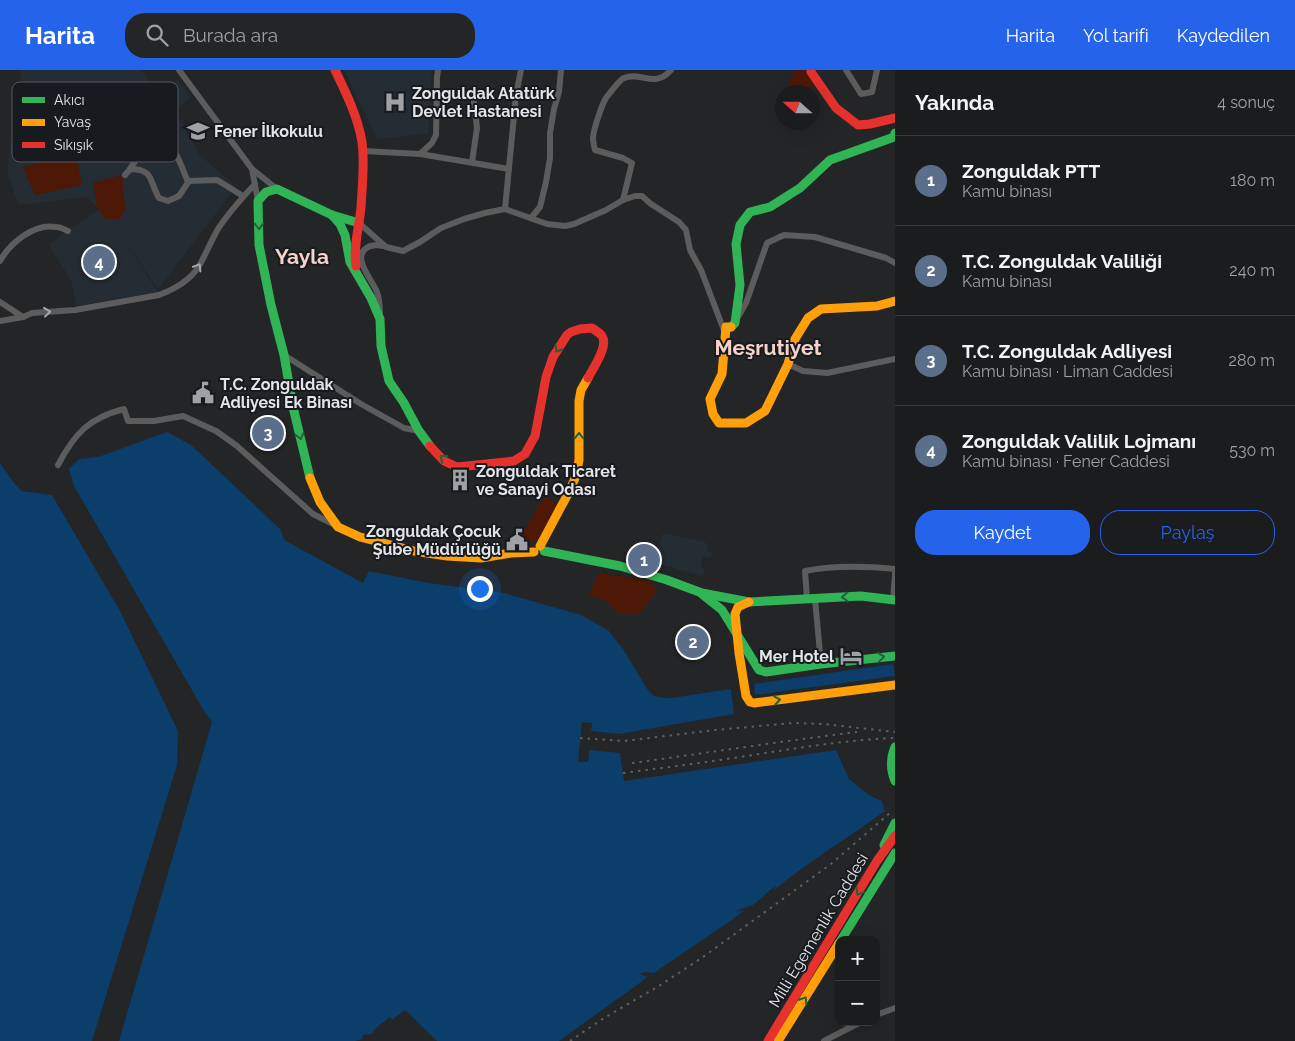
<!DOCTYPE html>
<html lang="tr">
<head>
<meta charset="utf-8">
<style>
  body { margin:0; font-family:Raleway,sans-serif; background:#232526; color:#f1f3f6 }
  .controls { position:absolute; right:15px; bottom:15px; display:grid; overflow:hidden; border-radius:10px; box-shadow:0 5px 20px #0002 }
  .controls button { width:45px; height:45px; display:grid; place-items:center; padding:0; border:0; border-bottom:1px solid #383a3b; background:#1a1c1d; color:#f1f3f6; font:25px sans-serif }
  .compass { position:absolute; left:775px; top:15px; width:45px; height:45px; border-radius:50%; background:#1a1c1d; box-shadow:0 5px 20px #0002; rotate:291deg }
  .you { position:absolute; left:479px; top:518px; width:18px; height:18px; margin:-12px; border:4px solid #fff; border-radius:50%; background:#1a73e8; box-shadow:0 0 0 8px #1a73e833 }
  .badge { display:grid; place-items:center; width:32px; height:32px; border-radius:50%; background:#2563eb; color:#fff; font-size:16px; font-weight:700 }
  .pin { position:absolute; translate:-50% -50%; border:2px solid #fff; box-shadow:0 1px 5px #0006 }
  .list { margin:0; padding:0; list-style:none }
  h2 { display:flex; justify-content:space-between; align-items:center; height:65px; margin:0; padding:0 20px; font-size:21px }
  h2 small { font-size:16px; font-weight:400; color:#9fa1a4 }
  .list li { display:grid; grid-template-columns:32px 1fr auto; gap:15px; align-items:center; box-sizing:border-box; height:90px; padding:0 20px; border-top:1px solid #383a3b }
  .list b { display:block; font-size:19px; white-space:nowrap }
  .list p { margin:0; font-size:16px; white-space:nowrap; color:#9fa1a4 }
  .list em { font-size:16px; font-style:normal; color:#9fa1a4 }
  .actions { display:flex; gap:10px; padding:15px 20px }
  .actions a { flex:1; padding:11px 0; border:1px solid #2563eb; border-radius:20px; text-align:center; font-size:18px; color:#2563eb }
  .actions .main { background:#2563eb; color:#fff }
  .icon { flex:none; width:28px; height:28px; fill:none; stroke:currentColor; stroke-width:2; stroke-linecap:round; stroke-linejoin:round }
  .map { position:relative; flex:none; width:895px; height:971px; overflow:hidden }
  header { display:flex; align-items:center; gap:30px; box-sizing:border-box; height:70px; padding:0 25px; background:#2563eb; color:#fff }
  header strong { font-size:24px }
  nav { display:flex; gap:28px; margin-inline-start:auto; font-size:18px }
  .search { width:350px; height:45px; background:#232526; display:flex; align-items:center; gap:12px; box-sizing:border-box; padding:0 18px; border-radius:20px; color:#9fa1a4; font-size:19px }
  main { display:flex }
  aside { flex:1; background:#1a1c1d }
  .map>svg:first-child { display:block }
  .built { fill:#242c34 }
  .green { fill:#4e1806 }
  .water { fill:#0b3e6a }
  .lines { fill:none; stroke-linecap:round; stroke-linejoin:round }
  .street { stroke:#5c5c5d; stroke-width:6 }
  .fast { stroke:#30b455; stroke-width:9 }
  .slow { stroke:#ff9f0a; stroke-width:9 }
  .jam { stroke:#e5322d; stroke-width:9 }
  .rail { stroke:#5e5f60; stroke-width:2; stroke-dasharray:2.5 5; stroke-linecap:butt }
  .oneway { stroke:#226037 }
  .oneway2 { stroke:#a6a7a9 }
  .labels { text-anchor:middle; stroke-width:4; stroke-linejoin:round; paint-order:stroke }
  .poi-label { font-size:16px; font-weight:bold; fill:#e2e4e7; stroke:#171b1f; text-anchor:start }
  .street-label { font-size:16px; fill:#e2e4e7; stroke:#171b1f }
  .district-label { font-size:21px; font-weight:bold; fill:#f5d3c9; stroke:#171b1f }
  .key { fill:#171b1f; stroke:#54575b; stroke-width:1 }
  .key-label { font-size:14px; fill:#e2e4e7 }
</style>
</head>
<body>
<header>
<strong>Harita</strong>
<div class="search"><svg class="icon" aria-label="search" viewBox="0 0 24 24"><circle cx="10" cy="10" r="6"/><path d="M15 15l6 6"/></svg>Burada ara</div>
<nav><a>Harita</a><a>Yol tarifi</a><a>Kaydedilen</a></nav>
</header>
<main>
<div class="map">
<svg width="895" height="971" viewBox="0 0 895 971">
  <rect width="100%" height="100%" fill="#232527"/>
  <g class="built">
    <path d="M22,0H141L159,23L178,9L191,27L175,40L199,84L236,117L158,220L114,154L158,222L76,236L71,210L48,174L99,139L87,127L18,135L7,100Z"/>
    <path d="M344,0H432L428,64L377,69Z"/>
    <path d="M663,463L705,472L708,477L707,481L713,482L710,488L703,487L701,497L705,499L703,507L654,492Z"/>
  </g>
  <g class="green">
    <path d="M795,0H805L814,15C801,23 801,24 788,17Z"/>
    <path d="M76,85L82,115L35,125L23,97Z"/>
    <path d="M122,105L125,138L120,149H106L97,138L93,113Z"/>
    <path d="M545,426L558,434L537,470L525,472L523,462Z"/>
    <path d="M598,503L650,510L657,521L639,544H620L605,530L589,525Z"/>
  </g>
  <g class="water">
    <path d="M167,362L191,375L280,459L284,470L363,513L369,501L428,513L504,523L581,545L608,560L623,579L648,620L654,626L663,628H671L731,619L734,644L619,664L591,661L592,653L582,652L578,692H588L589,680L620,683L624,711L836,680L849,709L869,725L882,731L885,741C848,768 809,791 774,820L776,815L753,835L741,839L736,842L745,840L733,849L654,903L645,902L639,904L648,907L559,971H437L405,940L392,950L390,947L377,957L371,964L363,965L362,969L355,971H119L212,652L204,641L74,416L69,399L79,389L98,387Z"/>
    <path d="M0,393L11,409L21,421L52,425L120,541L178,661L177,695L92,971H0Z"/>
    <path d="M893,594L895,606L755,625L754,614Z"/>
  </g>
  <g class="lines">
    <g class="street">
      <path d="M179,0L252,99L277,119"/>
      <path d="M846,0L861,24L872,22L877,0"/>
      <path d="M363,81L420,84L432,73L436,65L437,7L438,0"/>
      <path d="M420,84L509,99"/>
      <path d="M472,92L477,58L473,24"/>
      <path d="M130,99C140,82 148,78 163,68C175,76 183,100 188,112"/>
      <path d="M252,99L258,131"/>
      <path d="M125,105L130,99C155,99 149,112 159,128L168,131L179,126L189,111L217,110L243,126"/>
      <path d="M623,130L632,93L623,88L595,80C594,76 593,72 593,68C593,61 602,34 606,28C610,23 620,9 624,8C642,1 654,19 671,0"/>
      <path d="M505,139L516,25L521,0"/>
      <path d="M531,148L540,137L546,112L550,88V63L554,39L559,22L561,0"/>
      <path d="M359,153L386,177L403,181L420,172L441,158L464,149L485,143L505,139L547,154L565,156L574,154L606,140L623,130L635,126H642L651,134L679,152L686,160L690,180L701,200L725,263"/>
      <path d="M0,191C10,173 34,153 56,157C60,157 64,159 68,161"/>
      <path d="M0,232L23,247"/>
      <path d="M380,246C380,237 380,230 377,222C373,211 353,190 365,179C371,174 378,175 384,176"/>
      <path d="M738,247L746,233L767,173L784,165L815,167L886,188L895,193"/>
      <path d="M0,251L23,247L32,243L75,240L159,225C175,219 190,211 199,196C206,184 211,171 218,159C229,142 242,128 255,114"/>
      <path d="M284,285L361,334L404,358L419,361"/>
      <path d="M788,294L803,301L827,303L895,289"/>
      <path d="M58,395C75,363 89,348 124,339L128,351H154L183,346L216,361L237,376L313,444L337,456"/>
      <path d="M807,529L805,501C835,495 865,496 895,499"/>
      <path d="M815,529L821,594"/>
      <path d="M893,530L895,504"/>
      <path d="M876,945L895,938"/>
      <path d="M824,971L861,952"/>
    </g>
    <g class="fast">
      <path d="M332,145L340,154L345,165L350,192L371,228L380,249L381,276L389,311L404,333L419,361L430,376"/>
      <path d="M731,257L735,253L740,215L736,174L740,155L750,142L770,137L800,118L830,90L894,67L895,63"/>
      <path d="M310,408L293,337L284,285L271,235L259,175L258,131L266,122L277,119L332,145L359,153"/>
      <path d="M544,481L620,496L667,510L702,523L749,532L861,526L895,530"/>
      <path d="M702,524L722,540L759,600L766,602L821,594L895,586"/>
      <path d="M895,677C890,689 890,699 895,711"/>
      <path d="M884,775L895,753"/>
      <path d="M841,870L895,783"/>
    </g>
    <g class="slow">
      <path d="M731,257H726L722,304L710,329L713,344L719,353H746L765,341L788,294L795,269L808,248L821,239L877,236L895,231"/>
      <path d="M310,408L320,432L338,457L360,467L414,481L447,486L481,488L511,483L534,482"/>
      <path d="M540,476L570,420L576,406L579,390V331L581,320L588,308"/>
      <path d="M749,532L738,537L735,544L739,583L746,626L750,632L754,633L895,615"/>
      <path d="M778,971L839,873"/>
    </g>
    <g class="jam">
      <path d="M335,0C346,23 358,47 362,72C365,94 362,117 361,138C359,157 353,177 356,196"/>
      <path d="M811,0V2L836,38L858,55L870,54L895,48"/>
      <path d="M430,376L444,391L457,397L514,391L525,384L535,366L546,307L553,287L567,265L571,262L580,259L592,258C595,260 600,263 602,266C609,276 593,298 588,308"/>
      <path d="M768,971L877,791L895,766"/>
    </g>
    <g class="rail">
      <path d="M580,668L624,671L715,660L793,653L824,654L895,662"/>
      <path d="M632,693C707,683 782,671 857,662"/>
      <path d="M623,703C660,698 696,694 733,688C787,680 840,670 895,668"/>
      <path d="M570,971L604,948L659,916L703,887L831,794L891,742"/>
    </g>
  </g>
  <defs><path id="oneway-chevron" d="M-2-3.5L2.5 0L-2 3.5" fill="none" stroke-width="1.6" stroke-linecap="round" stroke-linejoin="round" transform="scale(1.25)"/></defs>
  <g class="oneway">
    <use href="#oneway-chevron" transform="translate(259 156) rotate(88)"/>
    <use href="#oneway-chevron" transform="translate(558 279) rotate(121)"/>
    <use href="#oneway-chevron" transform="translate(300 366) rotate(77)"/>
    <use href="#oneway-chevron" transform="translate(579 366) rotate(-90)"/>
    <use href="#oneway-chevron" transform="translate(443 388) rotate(-143)"/>
    <use href="#oneway-chevron" transform="translate(845 527) rotate(177)"/>
    <use href="#oneway-chevron" transform="translate(881 587) rotate(-7)"/>
    <use href="#oneway-chevron" transform="translate(777 630) rotate(-8)"/>
    <use href="#oneway-chevron" transform="translate(859 822) rotate(122)"/>
    <use href="#oneway-chevron" transform="translate(804 930) rotate(-58)"/>
  </g>
  <g class="oneway2">
    <use href="#oneway-chevron" transform="translate(198 197) rotate(-58)"/>
    <use href="#oneway-chevron" transform="translate(47 242) rotate(-6)"/>
  </g>
  <defs>
    <g id="hospital-bare" transform="scale(1.725)"><path d="M-5-5h3v3.5h4V-5h3V5h-3V1.5h-4V5h-3Z" fill="#9fa1a4" stroke="#171b1f" stroke-width="2.5" paint-order="stroke"/></g>
    <g id="school-bare" transform="scale(1.725)"><path d="M0-5L7-2L0 1L-7-2ZM-4 1L0 2.5L4 1V4Q0 6-4 4Z" fill="#9fa1a4" stroke="#171b1f" stroke-width="2.5" paint-order="stroke"/></g>
    <g id="civic-bare" transform="scale(1.725)"><path d="M-.6-6.5H3V-4.5H.6V-3L4-1V1h2V6H-6V1h2V-1L-.6-3ZM-1.2 2.5V6h2.4V2.5Z" fill="#9fa1a4" stroke="#171b1f" stroke-width="2.5" paint-order="stroke"/></g>
    <g id="building-bare" transform="scale(1.725)"><path d="M-4-6H4V6H1V3H-1V6H-4ZM-2.5-4.3h1.7v1.8h-1.7ZM.8-4.3h1.7v1.8H.8ZM-2.5-1h1.7V.8h-1.7ZM.8-1h1.7V.8H.8Z" fill="#9fa1a4" stroke="#171b1f" stroke-width="2.5" paint-order="stroke"/></g>
    <g id="hotel-bare" transform="scale(1.725)"><path d="M-6-4.5h1.5V1H6V5H4.5V3h-9V5H-6ZM-4 0a1.8 1.8 0 1 1 3.6 0ZM.5 0V-2.5h3Q6-2.5 6 0Z" fill="#9fa1a4" stroke="#171b1f" stroke-width="2.5" paint-order="stroke"/></g>
  </defs>
  <g fill-rule="evenodd">
    <use href="#hospital-bare" x="395" y="32"/>
    <use href="#school-bare" x="198" y="61"/>
    <use href="#civic-bare" x="203" y="323"/>
    <use href="#building-bare" x="460" y="410"/>
    <use href="#civic-bare" x="517" y="470"/>
    <use href="#hotel-bare" x="851" y="586"/>
  </g>
  <g class="labels">
    <g class="poi-label">
      <text x="412" y="29">Zonguldak Atatürk<tspan x="412" dy="18">Devlet Hastanesi</tspan></text>
      <text x="214" y="67">Fener İlkokulu</text>
      <text x="220" y="320">T.C. Zonguldak<tspan x="220" dy="18">Adliyesi Ek Binası</tspan></text>
      <text x="476" y="407">Zonguldak Ticaret<tspan x="476" dy="18">ve Sanayi Odası</tspan></text>
      <text x="501" y="467" text-anchor="end">Zonguldak Çocuk<tspan x="501" dy="18">Şube Müdürlüğü</tspan></text>
      <text x="834" y="592" text-anchor="end">Mer Hotel</text>
    </g>
    <g class="street-label">
      <text transform="translate(818 860) rotate(-59)" y="6">Milli Egemenlik Caddesi</text>
    </g>
    <g class="district-label">
      <text x="302" y="194">Yayla</text>
      <text x="768" y="285">Meşrutiyet</text>
    </g>
  </g>
  <rect x="12" y="12" width="166" height="80" rx="8" class="key"/>
  <rect x="22" y="27" width="23" height="6" fill="#30b455"/>
  <rect x="22" y="49" width="23" height="7" fill="#ff9f0a"/>
  <rect x="22" y="72" width="23" height="6" fill="#e5322d"/>
  <g class="key-label">
    <text x="54" y="35">Akıcı</text>
    <text x="54" y="57">Yavaş</text>
    <text x="54" y="80">Sıkışık</text>
  </g>
</svg>
<div class="controls">
<button>+</button>
<button>−</button>
</div>
<svg class="compass" viewBox="-18 -18 36 36"><path d="M0-13l5 13h-10z" fill="#e53935"/><path d="M0 13l5-13h-10z" fill="#9fa1a4"/></svg>
<div class="you"></div>
<div class="pin badge" style="left:644px;top:490px;background:#5c6f8a">1</div>
<div class="pin badge" style="left:693px;top:572px;background:#5c6f8a">2</div>
<div class="pin badge" style="left:268px;top:363px;background:#5c6f8a">3</div>
<div class="pin badge" style="left:99px;top:192px;background:#5c6f8a">4</div>
</div>
<aside>
<h2>Yakında<small>4 sonuç</small></h2>
<ul class="list">
<li><span class="badge" style="background:#5c6f8a">1</span><div><b>Zonguldak PTT</b><p>Kamu binası</p></div><em>180 m</em></li>
<li><span class="badge" style="background:#5c6f8a">2</span><div><b>T.C. Zonguldak Valiliği</b><p>Kamu binası</p></div><em>240 m</em></li>
<li><span class="badge" style="background:#5c6f8a">3</span><div><b>T.C. Zonguldak Adliyesi</b><p>Kamu binası · Liman Caddesi</p></div><em>280 m</em></li>
<li><span class="badge" style="background:#5c6f8a">4</span><div><b>Zonguldak Valilik Lojmanı</b><p>Kamu binası · Fener Caddesi</p></div><em>530 m</em></li>
</ul>
<div class="actions"><a class="main">Kaydet</a><a>Paylaş</a></div>
</aside>
</main>
</body>
</html>
